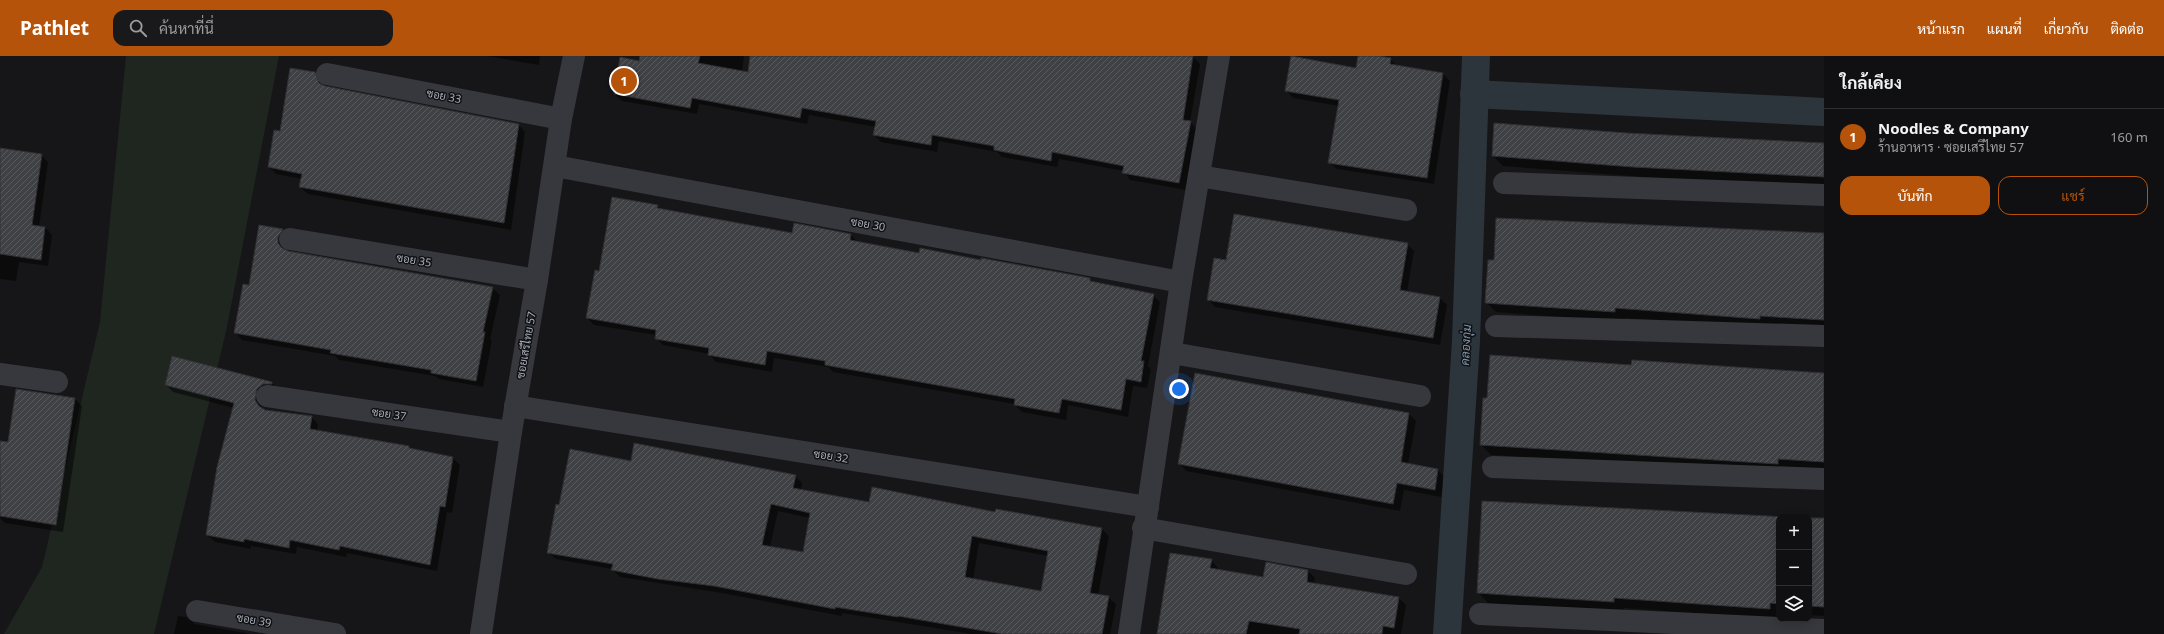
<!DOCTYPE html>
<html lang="th">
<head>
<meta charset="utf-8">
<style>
  body { margin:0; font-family:"Noto Sans",Sarabun,sans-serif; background:#19191b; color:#f1f3f6 }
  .controls { position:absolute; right:12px; bottom:12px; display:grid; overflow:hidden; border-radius:8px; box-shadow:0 2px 10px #0003 }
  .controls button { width:36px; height:36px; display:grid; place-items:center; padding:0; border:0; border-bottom:1px solid #303032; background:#101012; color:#f1f3f6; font:20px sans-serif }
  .you { position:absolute; left:1179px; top:333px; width:14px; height:14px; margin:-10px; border:3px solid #fff; border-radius:50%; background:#1a73e8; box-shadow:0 0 0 6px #1a73e833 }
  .badge { display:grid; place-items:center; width:26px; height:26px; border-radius:50%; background:#b45309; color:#fff; font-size:13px; font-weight:700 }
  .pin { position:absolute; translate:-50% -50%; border:2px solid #fff; box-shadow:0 1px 4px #0006 }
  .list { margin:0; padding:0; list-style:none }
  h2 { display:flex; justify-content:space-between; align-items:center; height:52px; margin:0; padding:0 16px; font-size:17px }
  h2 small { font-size:13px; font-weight:400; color:#9c9d9f }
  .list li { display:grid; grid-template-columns:26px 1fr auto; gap:12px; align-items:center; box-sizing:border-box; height:56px; padding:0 16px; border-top:1px solid #303032 }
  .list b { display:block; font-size:15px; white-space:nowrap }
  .list p { margin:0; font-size:13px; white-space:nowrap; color:#9c9d9f }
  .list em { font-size:13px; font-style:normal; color:#9c9d9f }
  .actions { display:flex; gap:8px; padding:12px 16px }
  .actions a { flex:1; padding:9px 0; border:1px solid #b45309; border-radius:12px; text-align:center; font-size:14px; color:#b45309 }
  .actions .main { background:#b45309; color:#fff }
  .icon { flex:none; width:22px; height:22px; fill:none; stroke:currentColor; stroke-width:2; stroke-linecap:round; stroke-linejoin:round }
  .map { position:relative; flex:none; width:1824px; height:578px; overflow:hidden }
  header { display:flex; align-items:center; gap:24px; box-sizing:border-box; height:56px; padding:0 20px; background:#b45309; color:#fff }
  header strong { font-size:19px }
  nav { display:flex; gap:22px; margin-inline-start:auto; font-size:14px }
  .search { width:280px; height:36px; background:#19191b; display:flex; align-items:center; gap:10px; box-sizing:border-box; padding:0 14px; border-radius:12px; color:#9c9d9f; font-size:15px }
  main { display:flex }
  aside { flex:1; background:#101012 }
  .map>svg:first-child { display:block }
  .green { fill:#1e261f }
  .shadow { fill:#0007; fill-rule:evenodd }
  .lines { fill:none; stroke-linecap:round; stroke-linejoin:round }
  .canal { stroke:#2c353c; stroke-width:28 }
  .building { fill:url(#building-hatch); stroke:#303034; fill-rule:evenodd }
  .street { stroke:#37383d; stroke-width:22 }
  .labels { text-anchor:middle; stroke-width:3; stroke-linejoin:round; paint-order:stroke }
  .street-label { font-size:11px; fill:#a8adb8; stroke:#111113 }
  .water-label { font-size:12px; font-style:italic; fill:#7f9bb3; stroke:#111113 }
</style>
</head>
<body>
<header>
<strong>Pathlet</strong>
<div class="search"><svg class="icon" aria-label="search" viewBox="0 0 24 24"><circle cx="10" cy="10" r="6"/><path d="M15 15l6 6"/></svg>ค้นหาที่นี่</div>
<nav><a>หน้าแรก</a><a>แผนที่</a><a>เกี่ยวกับ</a><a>ติดต่อ</a></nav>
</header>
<main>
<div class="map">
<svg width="1824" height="578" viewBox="0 0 1824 578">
  <defs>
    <pattern id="building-hatch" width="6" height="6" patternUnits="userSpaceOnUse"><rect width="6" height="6" fill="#404145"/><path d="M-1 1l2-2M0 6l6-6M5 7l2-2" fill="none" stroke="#595a5e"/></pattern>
  </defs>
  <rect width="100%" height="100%" fill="#161618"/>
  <path class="green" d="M126,0H279L227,271L154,578H4L42,511L100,266Z"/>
  <g class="shadow">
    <path d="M487,0H540L539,9Z"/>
    <path d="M641,0H744L742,16L818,30L824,0L1193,1L1200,8L1190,66L1197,73L1186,134L1130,124L1124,115L1059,103L1057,111L1002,101L997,96L939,85L937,96L881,86L874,79L876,71L809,59L807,68L699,48L697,58L622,45L615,38L640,6Z"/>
    <path d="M1359,0L1390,3L1397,10L1443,18L1450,25L1434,128L1337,113L1329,106L1339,50L1293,42L1286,34L1356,13Z"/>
    <path d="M314,17L322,25L324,31L518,68L525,76L511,174L308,138L300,131L302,123L276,118L269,111L280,76Z"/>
    <path d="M1627,78L1824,88V130L1644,121L1503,110L1493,100Z"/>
    <path d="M0,93L41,99L48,106L39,171H45L52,179L48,210L19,206L16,225L0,223Z"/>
    <path d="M657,150L661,154L793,178L851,179L858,186L920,198L982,205L1090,223L1094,227L1153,239L1160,246L1148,310L1151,314L1147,332L1133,330L1128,361L1068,349L1066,364L1022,356L1014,348L833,316L828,311L774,302L772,316L716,306L709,298L663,289L656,282V279L594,269L587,262L600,216Z"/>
    <path d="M260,171L283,174L290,181L284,188L285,195L492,232L500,239L490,283L492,284L483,331L439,323L435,320L339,304L335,300L242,284L235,276L250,230Z"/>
    <path d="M1824,179V273L1769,272L1625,262V266L1496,256L1486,246Z"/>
    <path d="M1407,188L1414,195L1407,236L1440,242L1447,249L1440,289L1215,251L1208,243L1227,205Z"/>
    <path d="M1824,317V415L1788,417L1491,399L1481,389Z"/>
    <path d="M1196,318L1409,358L1416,365L1408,408L1438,414L1445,421L1441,441L1404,434L1400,455L1186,415L1179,407Z"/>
    <path d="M272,327L279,334L264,340L262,352L265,355L311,361L318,368L317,376L409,391L411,394L453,402L460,409L452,457L447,456L437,515L347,497L346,501L297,491L296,498L251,490V493L215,486L207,479L234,352L173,336L166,329Z"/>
    <path d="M75,343L82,350L63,476L5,467L0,462V386L9,388Z"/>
    <path d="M632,406L795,420L802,427L801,434L870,447L996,457L997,454L1102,473L1109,480L1098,540L1108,541L1116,548L1110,578H972L842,557V560L722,537L620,521L612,513L556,503L548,496L560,450ZM778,455L810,462L803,497L770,491ZM979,487L1048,500L1042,536L973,524Z"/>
    <path d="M1779,462V563L1624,552L1623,556L1488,547L1478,536Z"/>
    <path d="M1809,463L1824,464V560L1809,559Z"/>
    <path d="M1171,498L1211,504L1218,512V515L1264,523L1308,515L1315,522L1314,529L1399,542L1406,549L1401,578H1157Z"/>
    <path d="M178,560L186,561L195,568L251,578H174Z"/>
  </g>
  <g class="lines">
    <g class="canal">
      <path d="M1474,38L1824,56"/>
      <path d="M1447,578L1466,285L1476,0"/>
    </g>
  </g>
  <g class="building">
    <path d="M640,0H700L698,7L748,16L750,0H1193L1183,64L1191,65L1179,127L1122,117L1124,110L1052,96L1051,105L994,94V90L932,79L931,89L873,79L876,65L802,52L800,62L692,42L690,52L614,38L620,1L639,5Z"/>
    <path d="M1291,0L1356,12L1358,0H1379L1391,2L1390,8L1443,17L1427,122L1328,107L1339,44L1285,35Z"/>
    <path d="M290,12L315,16L319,27L325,30L519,68L504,167L299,131L302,118L268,111L274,74L280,75Z"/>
    <path d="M1494,67L1627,77L1824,87V121L1633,111L1492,100Z"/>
    <path d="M0,92L42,98L32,169L45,171L41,204L0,198Z"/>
    <path d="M612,141L658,149L657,152L792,177L794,167L851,178L850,184L919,197L920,192L981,204V202L1090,222V225L1154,238L1141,305H1144L1141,326L1126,323L1121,354L1062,343L1059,357L1014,349L1015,343L825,309V305L767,295L765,309L708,299L709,292L655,283L656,274L586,262L595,214L599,215Z"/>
    <path d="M1234,158L1408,187L1400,234L1440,241L1433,282L1207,244L1214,202L1226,204Z"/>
    <path d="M1496,162L1824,177V264L1760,260V263L1615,252V256L1485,247L1488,204H1494Z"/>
    <path d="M259,169L283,173L278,181V187L282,192L288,195L493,231L483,276H485L476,325L431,317V314L330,297L331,294L234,277L243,228L249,229Z"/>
    <path d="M1490,299L1631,309L1632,304L1824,317V406L1778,403V408L1480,389L1483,342H1487Z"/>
    <path d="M172,300L272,326V328H263L257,333L255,344L259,350L265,354L312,360L310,373L409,390V392L453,401L445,451L440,450L430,509L340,490L339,494L290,484L289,492L244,483V486L206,479L217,411L234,347L165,329Z"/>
    <path d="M1195,317L1409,357L1401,406L1438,413L1435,434L1397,427L1393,448L1178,408Z"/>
    <path d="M16,333L75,342L56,469L0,460V385L8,386Z"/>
    <path d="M634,387L796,419L793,432L869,446L872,431L995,456L996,453L1102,472L1090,537L1109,540L1102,578H1002L898,560V561L835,551V553L714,530L658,523L611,514L613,508L547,497L556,448L559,449L570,393L631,405ZM771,448L810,457L803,496L762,489ZM972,480L1048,495L1041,535L965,521Z"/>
    <path d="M1482,445L1787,461H1779V548L1770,547V553L1614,542V546L1477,537Z"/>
    <path d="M1809,462H1824V551L1809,550Z"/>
    <path d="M1170,497L1212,503L1210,512L1263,521L1266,506L1308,514L1307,526L1399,541L1394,572L1383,570L1382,578H1299L1300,573L1249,565L1246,578H1157Z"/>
  </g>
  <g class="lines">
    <g class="street">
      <path d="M327,18L561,63"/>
      <path d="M555,110L1181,226"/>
      <path d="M1199,120L1406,154"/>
      <path d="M1504,127L1824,139"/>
      <path d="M290,183L537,224"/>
      <path d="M1496,270L1824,280"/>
      <path d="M1172,297L1420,340"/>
      <path d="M0,318L57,326"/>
      <path d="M267,340L511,376"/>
      <path d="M515,350L1148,451"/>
      <path d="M1493,411L1824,423"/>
      <path d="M1143,472L1406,518"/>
      <path d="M197,555L335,578"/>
      <path d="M1480,558L1824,574"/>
      <path d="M481,578L511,376L537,224L561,63L574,0"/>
      <path d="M1129,578L1181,226L1219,0"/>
    </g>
  </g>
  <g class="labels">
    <g class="street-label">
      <text transform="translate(444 40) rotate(11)" y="4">ซอย 33</text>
      <text transform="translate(868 168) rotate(10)" y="4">ซอย 30</text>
      <text transform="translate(414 204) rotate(9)" y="4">ซอย 35</text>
      <text transform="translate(526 289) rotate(-80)" y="4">ซอยเสรีไทย 57</text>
      <text transform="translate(389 358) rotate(8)" y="4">ซอย 37</text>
      <text transform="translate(831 400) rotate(9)" y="4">ซอย 32</text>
      <text transform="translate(254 564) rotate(10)" y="4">ซอย 39</text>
    </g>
    <g class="water-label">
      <text transform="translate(1466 289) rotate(-87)" y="4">คลองกุ่ม</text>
    </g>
  </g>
</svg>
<div class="controls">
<button>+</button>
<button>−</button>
<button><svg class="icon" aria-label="layers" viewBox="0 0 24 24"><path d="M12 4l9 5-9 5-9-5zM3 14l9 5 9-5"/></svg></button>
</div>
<div class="you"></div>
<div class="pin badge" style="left:624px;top:25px">1</div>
</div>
<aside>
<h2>ใกล้เคียง<small></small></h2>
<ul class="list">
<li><span class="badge">1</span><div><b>Noodles &amp; Company</b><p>ร้านอาหาร · ซอยเสรีไทย 57</p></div><em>160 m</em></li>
</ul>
<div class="actions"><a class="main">บันทึก</a><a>แชร์</a></div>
</aside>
</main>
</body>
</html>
